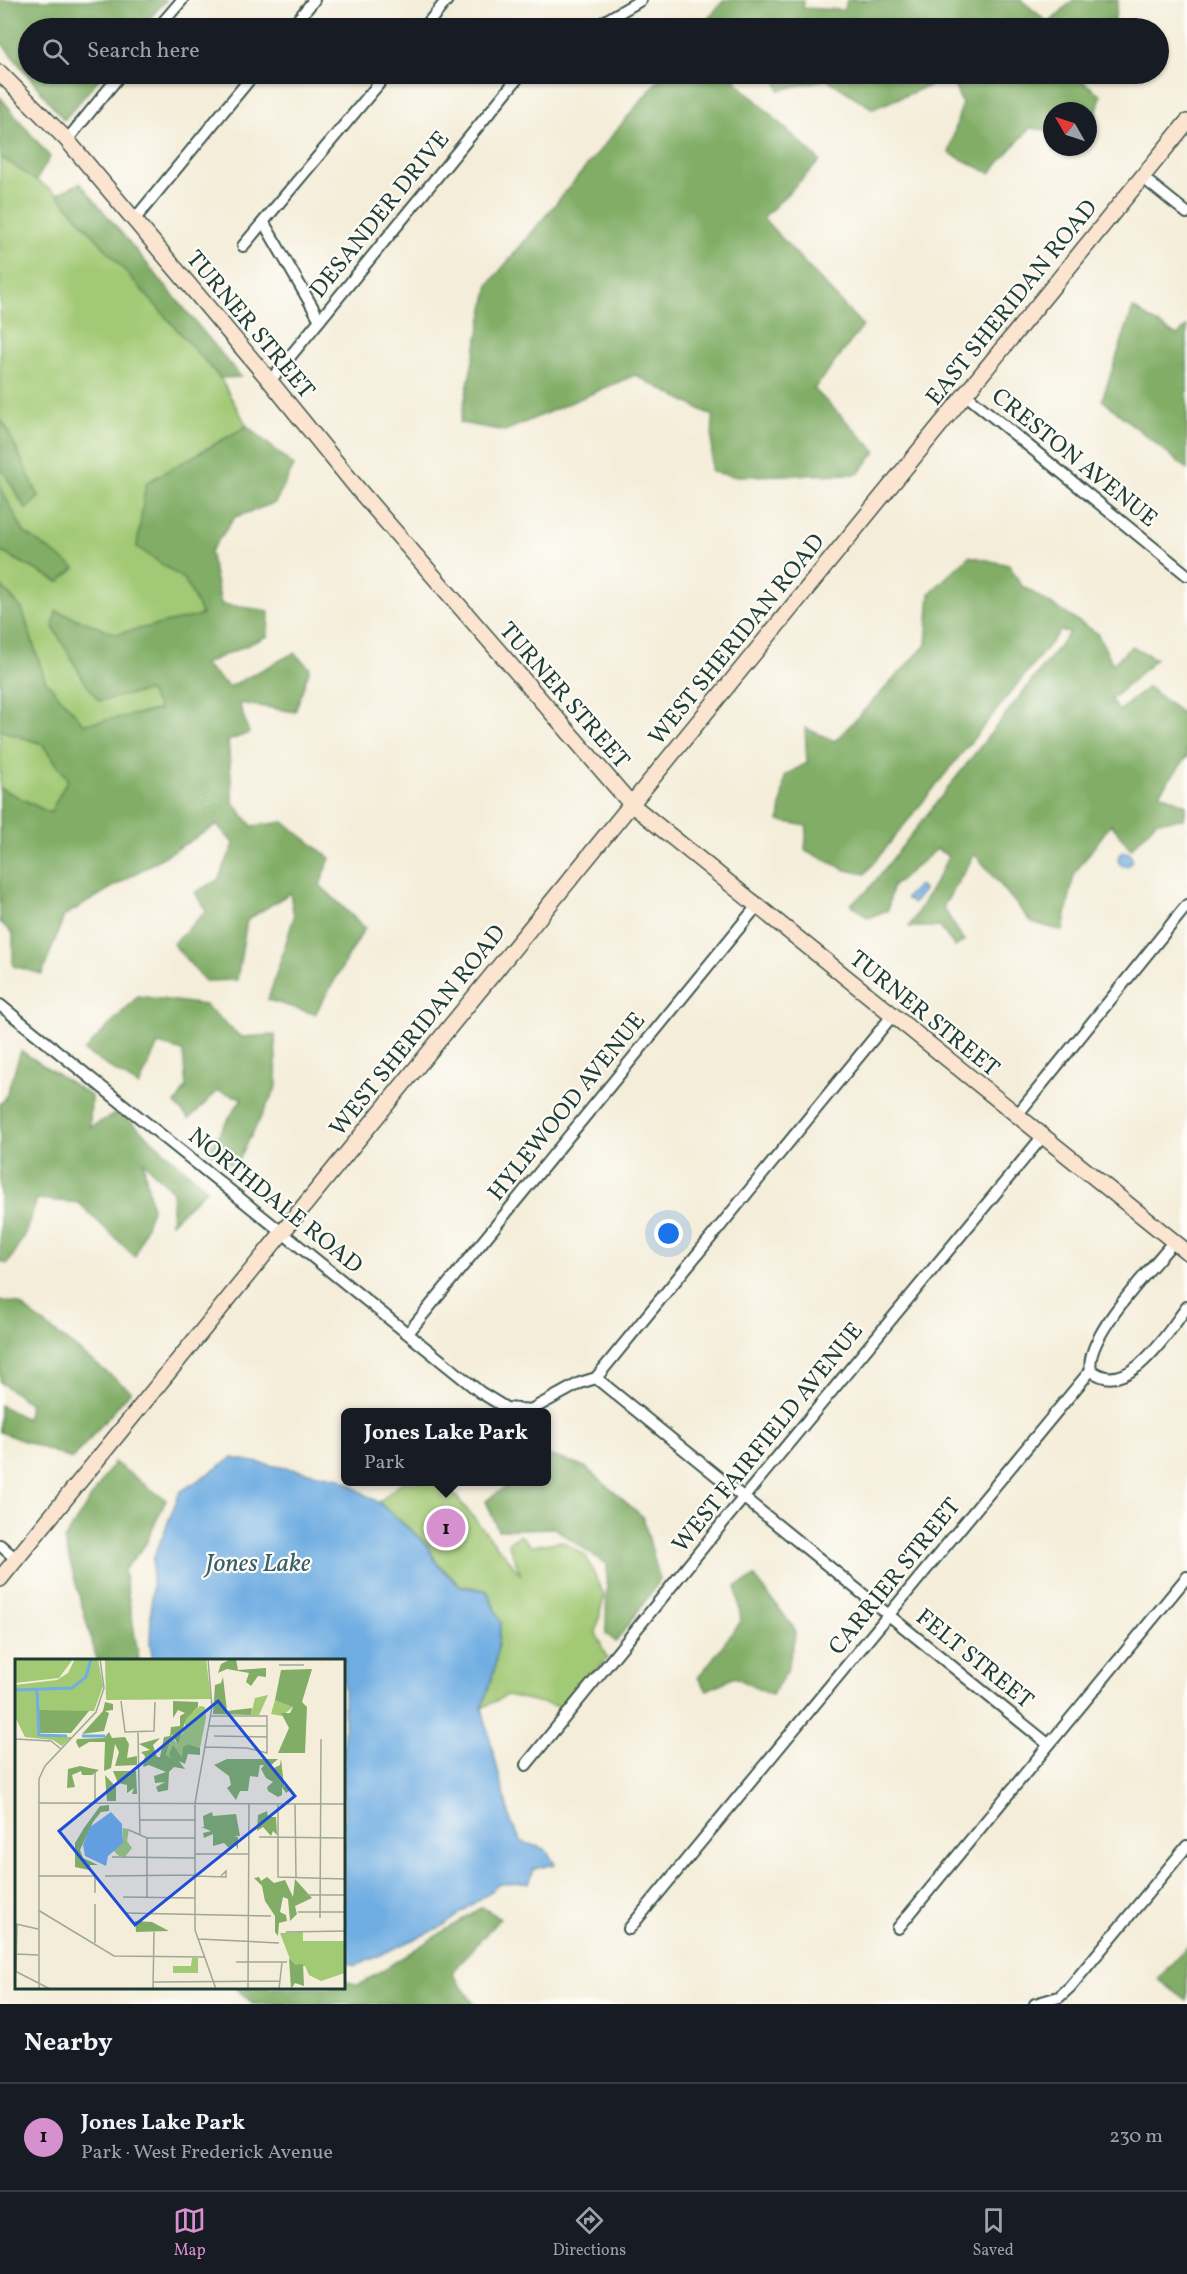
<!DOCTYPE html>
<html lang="en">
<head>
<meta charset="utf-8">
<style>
  body { margin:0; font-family:Vollkorn,serif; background:#242831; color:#f1f3f6 }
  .compass { position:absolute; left:1043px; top:102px; width:54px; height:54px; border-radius:50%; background:#171b24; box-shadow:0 2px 4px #0004; rotate:309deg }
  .you { position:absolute; left:669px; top:1234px; width:21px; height:21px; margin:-15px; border:4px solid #fff; border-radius:50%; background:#1a73e8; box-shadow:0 0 0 9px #1a73e833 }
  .badge { display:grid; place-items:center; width:39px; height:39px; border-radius:50%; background:#d690ce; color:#111; font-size:20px; font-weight:700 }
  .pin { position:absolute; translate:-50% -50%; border:3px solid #fff; box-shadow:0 2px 6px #0006 }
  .popup { position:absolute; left:341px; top:1408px; width:210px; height:78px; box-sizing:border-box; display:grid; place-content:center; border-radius:9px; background:#171b24; filter:drop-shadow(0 2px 4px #0005); font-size:20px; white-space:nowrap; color:#9ea1a6 }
  .popup b { font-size:22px; color:#f1f3f6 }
  .popup::after { content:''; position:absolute; left:50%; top:100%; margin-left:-12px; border:12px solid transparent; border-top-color:#171b24 }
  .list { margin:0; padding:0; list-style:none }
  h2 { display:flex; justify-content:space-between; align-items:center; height:78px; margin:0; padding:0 24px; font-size:26px }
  h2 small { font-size:20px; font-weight:400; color:#9ea1a6 }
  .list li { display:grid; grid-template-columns:39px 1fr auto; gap:18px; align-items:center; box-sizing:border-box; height:108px; padding:0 24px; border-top:2px solid #363941 }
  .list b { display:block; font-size:22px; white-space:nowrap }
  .list p { margin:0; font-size:20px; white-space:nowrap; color:#9ea1a6 }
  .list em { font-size:20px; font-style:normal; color:#9ea1a6 }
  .icon { flex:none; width:33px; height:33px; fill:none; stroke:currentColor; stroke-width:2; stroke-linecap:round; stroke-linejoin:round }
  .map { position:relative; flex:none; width:1187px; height:2004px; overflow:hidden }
  .search { position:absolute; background:#171b24; box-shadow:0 2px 4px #0004; left:18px; right:18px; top:18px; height:66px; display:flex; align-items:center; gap:15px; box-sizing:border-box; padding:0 21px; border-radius:33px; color:#9ea1a6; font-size:22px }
  .sheet { height:186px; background:#171b24 }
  nav { display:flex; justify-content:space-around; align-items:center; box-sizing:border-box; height:84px; border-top:2px solid #363941; background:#171b24; font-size:16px; color:#9ea1a6 }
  nav a { display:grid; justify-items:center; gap:3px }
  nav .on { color:#d690ce }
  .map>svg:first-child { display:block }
  .green { fill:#a2c974; stroke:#608354; stroke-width:1.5 }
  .forest { fill:#81ad66; stroke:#50754d; stroke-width:1.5 }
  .water { fill:#70ade2; stroke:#48758b; stroke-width:1.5 }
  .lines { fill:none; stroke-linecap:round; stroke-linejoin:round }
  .street-casing { stroke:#3f574d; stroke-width:14 }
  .secondary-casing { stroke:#3f574d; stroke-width:18 }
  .street { stroke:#fff; stroke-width:10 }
  .secondary { stroke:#fce5d0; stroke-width:15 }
  .labels { text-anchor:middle; stroke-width:4.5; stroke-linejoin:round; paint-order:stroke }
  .street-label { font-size:24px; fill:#1f3d34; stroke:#fdfcf7 }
  .water-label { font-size:26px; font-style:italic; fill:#375f68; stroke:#fdfcf7 }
  .inset-river { fill:none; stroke:#70ade2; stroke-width:3 }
  .inset-road { fill:none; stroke:#9fa797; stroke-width:1.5 }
  .view { fill:#1d4ed8; fill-opacity:0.15; stroke:#1d4ed8; stroke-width:3 }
  .inset-edge { fill:none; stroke:#1f3d34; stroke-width:3 }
</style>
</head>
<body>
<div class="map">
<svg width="1187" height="2004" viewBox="0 0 1187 2004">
  <rect width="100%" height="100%" fill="#fdfcf7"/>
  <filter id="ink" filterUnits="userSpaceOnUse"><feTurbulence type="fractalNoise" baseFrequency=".0167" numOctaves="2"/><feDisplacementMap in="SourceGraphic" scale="12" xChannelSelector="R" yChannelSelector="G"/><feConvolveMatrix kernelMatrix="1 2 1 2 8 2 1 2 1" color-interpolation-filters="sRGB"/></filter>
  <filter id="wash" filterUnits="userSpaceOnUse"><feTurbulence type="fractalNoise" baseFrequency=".008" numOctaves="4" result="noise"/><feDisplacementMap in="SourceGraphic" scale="24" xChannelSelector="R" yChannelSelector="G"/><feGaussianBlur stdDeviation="1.35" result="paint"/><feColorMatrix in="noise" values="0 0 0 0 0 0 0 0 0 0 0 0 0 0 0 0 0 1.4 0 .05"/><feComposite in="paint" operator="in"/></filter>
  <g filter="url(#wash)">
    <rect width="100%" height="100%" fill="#f4edd9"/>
    <g class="green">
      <path d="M0,156L57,194L220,378L247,426L146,483L137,547L185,580L202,615L116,634L57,611L148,691L160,709L84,725L45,680L22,609L0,585V551L59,582L75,568L24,532L0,487V466L26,509L39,497L5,425L0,421Z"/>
      <path d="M0,730L42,744L68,779L50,813L0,788Z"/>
      <path d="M402,1482H444L521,1575L508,1543L520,1535L531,1546L562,1541L586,1556L604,1596L596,1633L607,1658L565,1708L507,1695L482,1708L494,1671L501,1623L487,1590L460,1585L437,1563L427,1544L379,1502Z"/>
    </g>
    <g class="forest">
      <path d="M0,0H166L141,28H28V74H103L64,120L0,41Z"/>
      <path d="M724,0H804L803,8L844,10L847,0H1021L1049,23L1073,0H1118L1113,28H700Z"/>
      <path d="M663,74H740L735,81L820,161L763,218L863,326L814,389L876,451L858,474L733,476L711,472L713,416L635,375L505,431L460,423L489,284Z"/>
      <path d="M775,74H1073L1101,95L1091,137L1088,136V111H1052V131L1030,128L990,173L949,153L962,103L950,77L873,109L827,79L779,90Z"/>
      <path d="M0,97L50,157L36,181L0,156Z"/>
      <path d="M80,183L241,377L220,378L57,194Z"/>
      <path d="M1133,308L1177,336L1187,326V469L1102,400Z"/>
      <path d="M0,421L5,425L39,497L26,509L0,466Z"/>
      <path d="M247,426L294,466L275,503L235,517L210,552L221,604L269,611L268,636L204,664L229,687L294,653L310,668L295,712L239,703L249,733L228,741L233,802L252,826L284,822L330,858L320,885L365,928L315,1014L268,1000L294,917L290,893L247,920L237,980L205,981L173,944L206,911L195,892L218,880L234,844L217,825L64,916L42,974L13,966V934L0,922V788L50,813L68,779L42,744L0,730V585L22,609L45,680L84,724L160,710L148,691L99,701L85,682L53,627L56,611L116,634L202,615L185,580L137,547L146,483Z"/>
      <path d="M0,487L24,532L75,568L59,582L0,551Z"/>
      <path d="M969,556L1009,565L1022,586L1097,633L1113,664L1132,646L1156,659L1111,700L1119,711L1148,687L1187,717V757L1159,793L1186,805L1184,819L1157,821L1131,849L1111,824L1074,874L1063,931L1031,922L975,854L943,907L964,941L955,947L940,927H909L941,872L948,856L937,849L892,887L888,910L868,918L851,904L868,890L1070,632L1060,631L865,874L846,870L805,850L807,826L779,821L785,775L807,763L805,728L835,741L926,645L930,593Z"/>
      <path d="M138,996L205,1005L241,1037L275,1035L277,1086L235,1167L208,1151L242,1098L218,1091L189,1119L175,1104L186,1087L183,1051L158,1044L139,1086L84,1051Z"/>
      <path d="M21,1051L91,1096L90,1127L120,1112L207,1189L171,1223L173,1192L143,1161L152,1209L135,1257L79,1203L37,1199L25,1234L8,1264L0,1262V1104L5,1099Z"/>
      <path d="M0,1300L19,1304L131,1391L72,1459L0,1432V1405L26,1419L30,1404L0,1382Z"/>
      <path d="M549,1455L585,1467L643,1517L660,1580L616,1642L606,1634L607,1565L554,1528L498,1530L486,1501L513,1482H546L547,1457Z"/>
      <path d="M114,1462L166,1500L145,1545L124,1570L139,1660H97L64,1540Z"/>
      <path d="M755,1577L796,1631L787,1672L771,1695L735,1677L707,1690L698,1678L741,1621L736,1586Z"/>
      <path d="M482,1907L500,1918L452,1973L474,2004H253L236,1988H344V1981L359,1985Z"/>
      <path d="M1187,1947V2001L1158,1979Z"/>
    </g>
    <g class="water">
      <circle cx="1125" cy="859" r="7"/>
      <path d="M918,885L924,890L913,904L906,898Z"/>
      <path d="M232,1458L340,1478L379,1503L427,1545L436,1563L459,1586L486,1591L501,1623L494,1671L482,1708L511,1822L522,1842L545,1849L555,1864L534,1869L529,1883L500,1884L443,1926L356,1966L344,1962V1660H153L150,1643L153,1560L180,1492Z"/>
    </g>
  </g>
  <g filter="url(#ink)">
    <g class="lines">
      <g class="street-casing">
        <g id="street">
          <path d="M158,28L182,0"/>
          <path d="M291,28L314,0"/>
          <path d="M424,28L447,0"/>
          <path d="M593,28L641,0"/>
          <path d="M67,140L121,74"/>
          <path d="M1142,177L1187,213"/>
          <path d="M134,220L254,74"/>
          <path d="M264,223L320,320"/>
          <path d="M243,246L387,74"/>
          <path d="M270,381L521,74"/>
          <path d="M965,394L1187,575"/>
          <path d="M0,1005L480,1392L506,1408L533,1410"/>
          <path d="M1017,1115L1187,905"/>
          <path d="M408,1333L757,906"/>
          <path d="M1091,1370C1128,1400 1167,1333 1187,1307"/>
          <path d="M596,1378L1048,1744"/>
          <path d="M527,1412L580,1383L596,1378L892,1016"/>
          <path d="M0,1545L16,1559"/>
          <path d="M526,1765L730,1514L1043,1136"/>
          <path d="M898,1928L1187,1577"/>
          <path d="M629,1929L1091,1370C1083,1338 1153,1267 1174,1241"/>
          <path d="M1035,2004L1059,1997L1070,1987L1187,1846"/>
        </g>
      </g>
      <g class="secondary-casing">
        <g id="secondary">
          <path d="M0,73L67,140L270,381L357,488L631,804L1187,1252"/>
          <path d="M0,1579L1187,122"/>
        </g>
      </g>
      <use href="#street" class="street"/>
      <use href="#secondary" class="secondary"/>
    </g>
  </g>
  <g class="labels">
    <g class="street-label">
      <text transform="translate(379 214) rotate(-51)" y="8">DESANDER DRIVE</text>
      <text transform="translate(1011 302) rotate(-51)" y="8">EAST SHERIDAN ROAD</text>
      <text transform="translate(251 324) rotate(50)" y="8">TURNER STREET</text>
      <text transform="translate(1075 457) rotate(39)" y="8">CRESTON AVENUE</text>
      <text transform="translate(736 639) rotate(-51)" y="8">WEST SHERIDAN ROAD</text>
      <text transform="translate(565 695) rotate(49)" y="8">TURNER STREET</text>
      <text transform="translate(925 1013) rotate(39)" y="8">TURNER STREET</text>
      <text transform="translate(417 1030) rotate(-51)" y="8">WEST SHERIDAN ROAD</text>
      <text transform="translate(566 1106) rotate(-51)" y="8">HYLEWOOD AVENUE</text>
      <text transform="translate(276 1200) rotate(39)" y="8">NORTHDALE ROAD</text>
      <text transform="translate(767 1437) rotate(-51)" y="8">WEST FAIRFIELD AVENUE</text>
      <text transform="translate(894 1576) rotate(-51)" y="8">CARRIER STREET</text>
      <text transform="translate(975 1658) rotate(39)" y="8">FELT STREET</text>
    </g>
    <g class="water-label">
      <text x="258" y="1571">Jones Lake</text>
    </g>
  </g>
  <g transform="translate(15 1659)">
    <rect width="330" height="330" fill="#f4edd9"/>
    <path d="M0,0H58L44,19L0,24ZM60,0H83L88,27L79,52H24L23,76L57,78L47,87L38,81L10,78L0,58V26L42,21L53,14ZM90,0H191L196,40L91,41ZM253,36L244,56H236L240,39ZM260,41L272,43L279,47L267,57L256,55ZM185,47L190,48L191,59L185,89L174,85L167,98L158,87L157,101L151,96L157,75L161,84L170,70V60ZM108,169L114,170L112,182L117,189L110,198L104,197L98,191L108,184ZM288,273V282H330V314L306,322L294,316L290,307L278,308L265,274ZM177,299H183V314H158V307H176Z" fill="#a2c974"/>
    <path d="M216,0H221L223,11L251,9V18L243,17L236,27L231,23L234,14L212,10L203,14L206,5ZM297,10L287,43L292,48L290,94H263L274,69L266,54H275L278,48L260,41L266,11ZM208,18L212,52L237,49L236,56L198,55L200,26L206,24ZM158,42L183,43V48L171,60L163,85L157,75L151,96L157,100L154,95L158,86L167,98L168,88L174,85L185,89V96L173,95L170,105L164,102L170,110L159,108L154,113L153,131L143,133L141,128L150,123L140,124L139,117L151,113L134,106L128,108L130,97L126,93L135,91L124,85L145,79L138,86L142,98H145L149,78L155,77L156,68L165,67V57L170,54L163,51L158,59ZM90,43L98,45V51L90,52L94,54L89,72L67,75L88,52ZM24,51L74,52L56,74H24ZM94,73L97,79L110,78L114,85L112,99L122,97V106L100,107L104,93L100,85L96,109L89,112L90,83H74L64,89L61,83L62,80L89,79ZM212,100H263L255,107L257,110L265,106L266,100L269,127L277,130L271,134L267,128V136L263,138L253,132L252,128L258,123L251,119L246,110L249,106H245L243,118L235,117L233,132H225L221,141L212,129L216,126L214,117L199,106ZM65,107L84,111L77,116H67L66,112L57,116L60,128L52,129L53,110ZM98,112H121L122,135H117L119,129L112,134V126L103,124ZM90,116L101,128V142H92ZM94,146V152L86,153L78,163L65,191L68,199L83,206H75L74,211L60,208V184L69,169L85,147ZM252,152L253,158H261L262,176L258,172L256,177L248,168L242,172L243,156ZM197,153L198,157L221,155L225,177H219L223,178V191L221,186L214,189L209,184L198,187V175L189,179L188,174L196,172L186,168H222H189L188,157ZM244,218L246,222L252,218L259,224L270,221L278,238L280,220L297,239L280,247L282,255L275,262L273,240L268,238L265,253L271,256L272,262L264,264L263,277L260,273V257L250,242L247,227L239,219ZM120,262L137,263L154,272L121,273ZM274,299L280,306L288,305L289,327L280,324L276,330Z" fill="#81ad66"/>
    <path d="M96,153L107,165L108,184L93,197L91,207L70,197L68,186L75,168Z" fill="#70ade2"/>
    <path class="inset-river" d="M0,31L57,29L71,18L76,0M22,31L24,76L52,77M67,77H90"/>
    <path class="inset-road" d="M193,0L197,48L180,144V271L201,330M264,6H289M106,42L110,73L139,72L140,43M194,67H252M123,73L125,176M199,77L252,78M0,80L36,82L46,90M190,88L232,89L252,94V57H196M80,113V144M23,144L330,145M263,145V218L330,220M280,145L281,219M124,161H180M114,171L132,179H180M244,178L330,179M132,179V238M180,195H234M97,198L180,199M23,217H80V234M90,217L180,216M180,217L211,218V212L206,217M290,236H330M108,238L180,239M23,251L99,297L189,298M283,253H330M110,254L256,257M305,259L306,80M1,265L23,270M271,273L330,272M183,280L264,284M80,284V245M2,295L23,296M221,303H272M0,312L35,330M1,312L2,265M138,323L265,322M24,330V120L30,107L81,53L89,29L85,0M138,330L139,273M233,330L234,145M264,330L267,303"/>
    <path class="view" d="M203,42L280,137L120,266L44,172Z"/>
    <rect width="330" height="330" class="inset-edge"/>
  </g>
</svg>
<svg class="compass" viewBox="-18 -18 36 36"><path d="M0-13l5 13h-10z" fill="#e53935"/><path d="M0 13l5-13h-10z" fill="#9ea1a6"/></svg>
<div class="you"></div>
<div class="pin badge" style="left:446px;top:1528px">1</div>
<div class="popup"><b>Jones Lake Park</b>Park</div>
<div class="search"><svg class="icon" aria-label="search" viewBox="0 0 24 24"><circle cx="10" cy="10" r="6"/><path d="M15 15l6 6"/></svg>Search here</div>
</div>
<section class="sheet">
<h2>Nearby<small></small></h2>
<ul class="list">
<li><span class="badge">1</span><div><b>Jones Lake Park</b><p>Park · West Frederick Avenue</p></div><em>230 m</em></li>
</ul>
</section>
<nav>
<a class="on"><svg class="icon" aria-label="map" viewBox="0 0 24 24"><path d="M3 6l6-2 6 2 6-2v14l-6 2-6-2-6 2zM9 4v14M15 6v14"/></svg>Map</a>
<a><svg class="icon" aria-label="directions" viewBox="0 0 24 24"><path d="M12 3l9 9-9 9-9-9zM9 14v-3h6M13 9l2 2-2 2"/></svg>Directions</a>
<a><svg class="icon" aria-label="saved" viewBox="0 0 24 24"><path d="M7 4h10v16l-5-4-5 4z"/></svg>Saved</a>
</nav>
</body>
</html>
